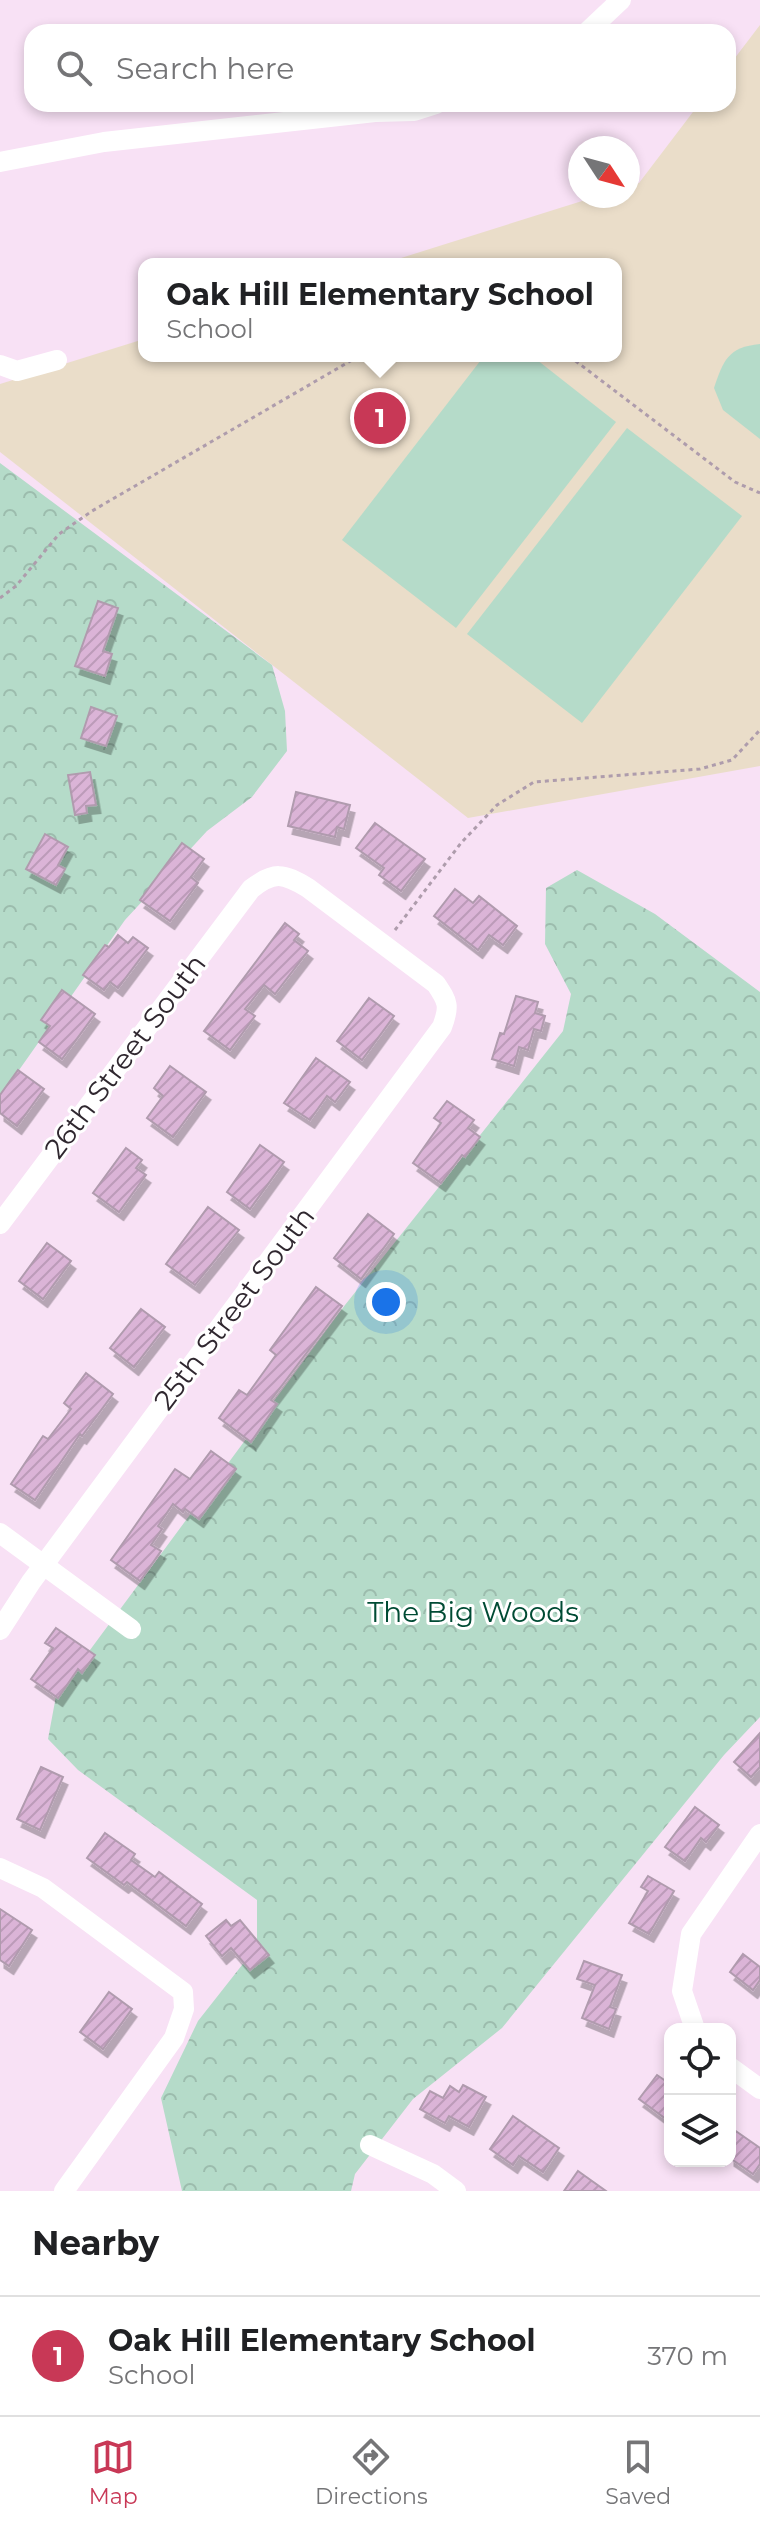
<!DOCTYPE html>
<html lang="en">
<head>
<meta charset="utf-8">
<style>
  body { margin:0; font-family:Montserrat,sans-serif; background:#f2f2f2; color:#202124 }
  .controls { position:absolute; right:24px; bottom:24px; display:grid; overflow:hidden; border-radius:16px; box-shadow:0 4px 12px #0003 }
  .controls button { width:72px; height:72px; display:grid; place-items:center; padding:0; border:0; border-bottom:2px solid #e0e0e0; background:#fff; color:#202124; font:40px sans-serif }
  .compass { position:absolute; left:568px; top:136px; width:72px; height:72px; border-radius:50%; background:#fff; box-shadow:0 4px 12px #0003; rotate:126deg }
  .you { position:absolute; left:386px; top:1302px; width:28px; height:28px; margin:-20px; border:6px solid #fff; border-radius:50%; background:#1a73e8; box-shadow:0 0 0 12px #1a73e833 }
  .badge { display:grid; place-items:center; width:52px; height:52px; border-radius:50%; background:#c83856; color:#fff; font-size:26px; font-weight:700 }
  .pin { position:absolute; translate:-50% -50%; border:4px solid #fff; box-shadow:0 2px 8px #0006 }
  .popup { position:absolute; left:138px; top:258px; width:484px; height:104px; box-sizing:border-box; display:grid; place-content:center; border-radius:16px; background:#fff; filter:drop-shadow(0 2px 6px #0005); font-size:26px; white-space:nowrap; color:#757577 }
  .popup b { font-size:30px; color:#202124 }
  .popup::after { content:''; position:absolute; left:50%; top:100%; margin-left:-16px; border:16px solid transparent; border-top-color:#fff }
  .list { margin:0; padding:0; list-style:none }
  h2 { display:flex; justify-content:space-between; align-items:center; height:104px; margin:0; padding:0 32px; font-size:34px }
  h2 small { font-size:26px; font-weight:400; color:#757577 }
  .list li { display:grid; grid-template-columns:52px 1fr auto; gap:24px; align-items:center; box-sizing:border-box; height:120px; padding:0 32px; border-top:2px solid #e0e0e0 }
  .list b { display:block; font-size:30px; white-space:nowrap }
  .list p { margin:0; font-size:26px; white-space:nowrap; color:#757577 }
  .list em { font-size:26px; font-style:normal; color:#757577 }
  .icon { flex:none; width:44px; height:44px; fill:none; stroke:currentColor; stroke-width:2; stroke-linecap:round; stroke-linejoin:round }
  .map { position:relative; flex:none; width:760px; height:2191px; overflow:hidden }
  .search { position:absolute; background:#fff; box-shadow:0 4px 12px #0003; left:24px; right:24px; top:24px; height:88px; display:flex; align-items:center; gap:20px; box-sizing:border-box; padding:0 28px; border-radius:24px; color:#757577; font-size:30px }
  .sheet { height:224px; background:#fff }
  nav { display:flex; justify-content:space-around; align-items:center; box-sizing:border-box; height:112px; border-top:2px solid #e0e0e0; background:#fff; font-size:22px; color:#757577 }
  nav a { display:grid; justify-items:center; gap:4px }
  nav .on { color:#c83856 }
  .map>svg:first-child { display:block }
  .education { fill:#eaddc9 }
  .grass { fill:#b5dbc9 }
  .forest { fill:url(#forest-crowns) }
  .building { fill:url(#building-hatch); stroke:#b09bae; stroke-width:2; filter:url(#shadow) }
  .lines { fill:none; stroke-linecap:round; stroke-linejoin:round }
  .path { stroke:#ae9cac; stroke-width:3; stroke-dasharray:4 4; stroke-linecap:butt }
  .minor { stroke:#fff; stroke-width:20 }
  .labels { text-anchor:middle; stroke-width:6; stroke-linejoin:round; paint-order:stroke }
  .street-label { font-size:28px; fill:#2f272f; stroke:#fff }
  .park-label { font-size:28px; fill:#004b34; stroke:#fff }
</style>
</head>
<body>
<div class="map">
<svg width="760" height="2191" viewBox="0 0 760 2191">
  <defs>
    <pattern id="forest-crowns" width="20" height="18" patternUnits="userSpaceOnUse" patternTransform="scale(2)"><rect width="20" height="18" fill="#b5dbc9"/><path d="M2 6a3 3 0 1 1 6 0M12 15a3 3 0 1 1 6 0" fill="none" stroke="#9cbcad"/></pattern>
    <pattern id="building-hatch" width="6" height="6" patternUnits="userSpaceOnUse" patternTransform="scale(2)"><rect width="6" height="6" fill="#dbb4d7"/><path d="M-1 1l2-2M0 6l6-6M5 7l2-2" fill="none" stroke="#bc9bb9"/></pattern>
    <filter id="shadow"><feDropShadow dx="4.5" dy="8" stdDeviation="0" flood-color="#0004"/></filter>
  </defs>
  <rect width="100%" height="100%" fill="#f8e1f5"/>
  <path class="education" d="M760,25V766L468,818L0,452V384L144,339V356H616V264H382L598,196H628V186L639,183L699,104H728V67Z"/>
  <g class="grass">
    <path d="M760,344V439L723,410L714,388C723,361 728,347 760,344Z"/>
    <path d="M484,356H532L616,422L456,628L342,540Z"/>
    <path d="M627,428L742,516L582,723L467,634Z"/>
  </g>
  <g class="forest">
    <path d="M0,463L272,665L285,711L287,751L252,797L207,831L125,920L0,1097Z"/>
    <path d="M577,870L655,914L760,992V1717L724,1755L502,2028L413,2099L355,2174L351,2191H182L161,2098L198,2021L257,1946V1900L78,1770L48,1739L56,1696L345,1305L563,1031L571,994L545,944L546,888Z"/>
  </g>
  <g class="building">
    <path d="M98,601L118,608L103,651L112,654L105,676L75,666Z"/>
    <path d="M91,707L117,716L106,746L81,738Z"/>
    <path d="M90,772L96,805L86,806L87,813L75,815L68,775Z"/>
    <path d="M296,792L350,805L344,829L337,827L335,837L288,826Z"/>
    <path d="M375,823L425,859L401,891L379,875L384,868L356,848Z"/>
    <path d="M45,834L68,847L58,865L65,869L56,885L26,869Z"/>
    <path d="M182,843L204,859L191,877L198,883L170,921L140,900Z"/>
    <path d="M455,889L473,903L479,896L517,926L503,945L489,935L478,950L434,916Z"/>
    <path d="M285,923L299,934L294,940L308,951L275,994L264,985L245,1009L255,1016L230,1050L204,1031Z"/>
    <path d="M118,935L128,943L133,937L148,948L118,988L110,982L104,990L83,975L105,945L109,947Z"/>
    <path d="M62,990L95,1014L62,1059L39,1042L50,1026L41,1020Z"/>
    <path d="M516,996L538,1002L535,1013L545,1016L541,1031L534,1029L528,1050L519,1047L514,1066L492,1059L500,1033L504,1034Z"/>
    <path d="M369,998L394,1016L362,1060L337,1041Z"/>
    <path d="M316,1058L350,1082L335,1102L327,1096L310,1120L284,1103Z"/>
    <path d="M170,1066L206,1092L173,1137L147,1118L163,1096L154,1088Z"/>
    <path d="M18,1070L44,1089L17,1126L0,1113V1095Z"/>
    <path d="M447,1101L474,1120L468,1128L480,1137L465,1157L462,1155L441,1183L413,1163L441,1123L434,1118Z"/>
    <path d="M260,1145L284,1162L250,1209L227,1192Z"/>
    <path d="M126,1148L142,1160L136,1168L146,1175L119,1212L93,1193Z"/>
    <path d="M208,1207L239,1230L195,1285L166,1264Z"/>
    <path d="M368,1214L394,1234L361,1279L334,1258Z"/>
    <path d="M47,1243L71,1261L43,1299L19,1281Z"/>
    <path d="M316,1287L342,1306L271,1400L277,1404L251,1442L219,1418L239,1390L247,1395L276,1355L270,1350Z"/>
    <path d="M141,1309L165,1327L134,1367L110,1348Z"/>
    <path d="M86,1373L113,1394L82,1436L80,1434L35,1500L11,1484L43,1436L48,1439L71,1409L64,1403Z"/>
    <path d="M211,1451L236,1469L199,1519L185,1509L183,1512L173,1504L158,1526L162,1529L151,1545L161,1551L140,1581L111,1560L175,1469L190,1479Z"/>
    <path d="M56,1628L95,1655L82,1673L78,1669L58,1698L31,1679L53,1648L45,1643Z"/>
    <path d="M760,1733V1767L751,1777L734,1762Z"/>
    <path d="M41,1767L63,1777L40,1830L17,1819Z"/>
    <path d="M695,1807L719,1825L706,1842L701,1838L685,1861L665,1847Z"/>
    <path d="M105,1833L135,1854L131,1860L155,1877L159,1872L202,1904L186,1926L127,1882L124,1885L87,1858Z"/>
    <path d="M648,1876L674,1891L649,1934L629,1923L648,1891L641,1887Z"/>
    <path d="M0,1909L32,1930L9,1966L0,1960Z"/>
    <path d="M226,1920L231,1926L240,1920L269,1955L250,1970L231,1948L222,1956L206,1936Z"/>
    <path d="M743,1954L760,1967V1980L753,1990L730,1972Z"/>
    <path d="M584,1961L622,1975L610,2007L616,2009L609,2029L582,2018L595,1985L577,1979Z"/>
    <path d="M109,1992L132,2009L103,2049L80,2032Z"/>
    <path d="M657,2075L670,2084V2122L639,2099Z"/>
    <path d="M463,2085L486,2097L469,2127L449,2116L445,2123L420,2109L430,2091L443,2098L450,2086L459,2092Z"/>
    <path d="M513,2116L559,2148L543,2172L519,2156L513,2165L490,2149Z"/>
    <path d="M730,2127L760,2148V2164L753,2174L730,2158Z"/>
    <path d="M578,2171L606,2191H564Z"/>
  </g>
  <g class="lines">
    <g class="path">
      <path d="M569,356L735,482L760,493"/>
      <path d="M0,598L16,586L59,534L92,511L359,356"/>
      <path d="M395,930L461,843L497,805L534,782L700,769L732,760L760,730"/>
    </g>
    <g class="minor">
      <path d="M587,32L621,0"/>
      <path d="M0,162L104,142L375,112L414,111L436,104"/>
      <path d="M0,365L17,371L57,360"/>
      <path d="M0,1224L251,889C274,871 283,873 308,888L436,984C448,1002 450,1006 442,1027L31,1582L0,1630"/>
      <path d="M0,1533L131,1629"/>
      <path d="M0,1868L43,1888L183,1992L184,2009L174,2038L64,2191"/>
      <path d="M695,2029L682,1991L691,1934L760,1834"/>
      <path d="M730,2067L760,2089"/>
      <path d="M370,2145L433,2174L456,2191"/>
    </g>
  </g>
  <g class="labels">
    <g class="street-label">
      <text transform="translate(125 1056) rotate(-53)" y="10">26th Street South</text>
      <text transform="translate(234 1308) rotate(-53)" y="10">25th Street South</text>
    </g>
    <g class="park-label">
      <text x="473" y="1622">The Big Woods</text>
    </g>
  </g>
</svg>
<div class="controls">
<button><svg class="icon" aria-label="locate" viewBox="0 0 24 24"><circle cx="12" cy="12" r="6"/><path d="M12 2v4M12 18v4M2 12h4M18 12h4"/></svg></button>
<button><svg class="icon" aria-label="layers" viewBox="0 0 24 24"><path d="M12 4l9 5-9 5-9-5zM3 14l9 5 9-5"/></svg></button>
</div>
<svg class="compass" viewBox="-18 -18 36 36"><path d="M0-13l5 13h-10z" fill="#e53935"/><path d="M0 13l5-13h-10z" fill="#757577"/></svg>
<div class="you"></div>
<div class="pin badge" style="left:380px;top:418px">1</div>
<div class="popup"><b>Oak Hill Elementary School</b>School</div>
<div class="search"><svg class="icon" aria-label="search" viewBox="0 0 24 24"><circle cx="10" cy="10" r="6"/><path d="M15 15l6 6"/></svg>Search here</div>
</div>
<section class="sheet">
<h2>Nearby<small></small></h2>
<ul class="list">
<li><span class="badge">1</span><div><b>Oak Hill Elementary School</b><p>School</p></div><em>370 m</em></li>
</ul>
</section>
<nav>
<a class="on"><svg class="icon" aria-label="map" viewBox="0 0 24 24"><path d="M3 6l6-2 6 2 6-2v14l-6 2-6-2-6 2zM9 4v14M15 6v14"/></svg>Map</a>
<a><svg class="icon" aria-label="directions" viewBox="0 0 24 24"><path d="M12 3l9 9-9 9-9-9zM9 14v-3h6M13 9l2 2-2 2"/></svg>Directions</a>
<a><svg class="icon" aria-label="saved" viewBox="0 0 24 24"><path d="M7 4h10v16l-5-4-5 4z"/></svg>Saved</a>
</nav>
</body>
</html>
